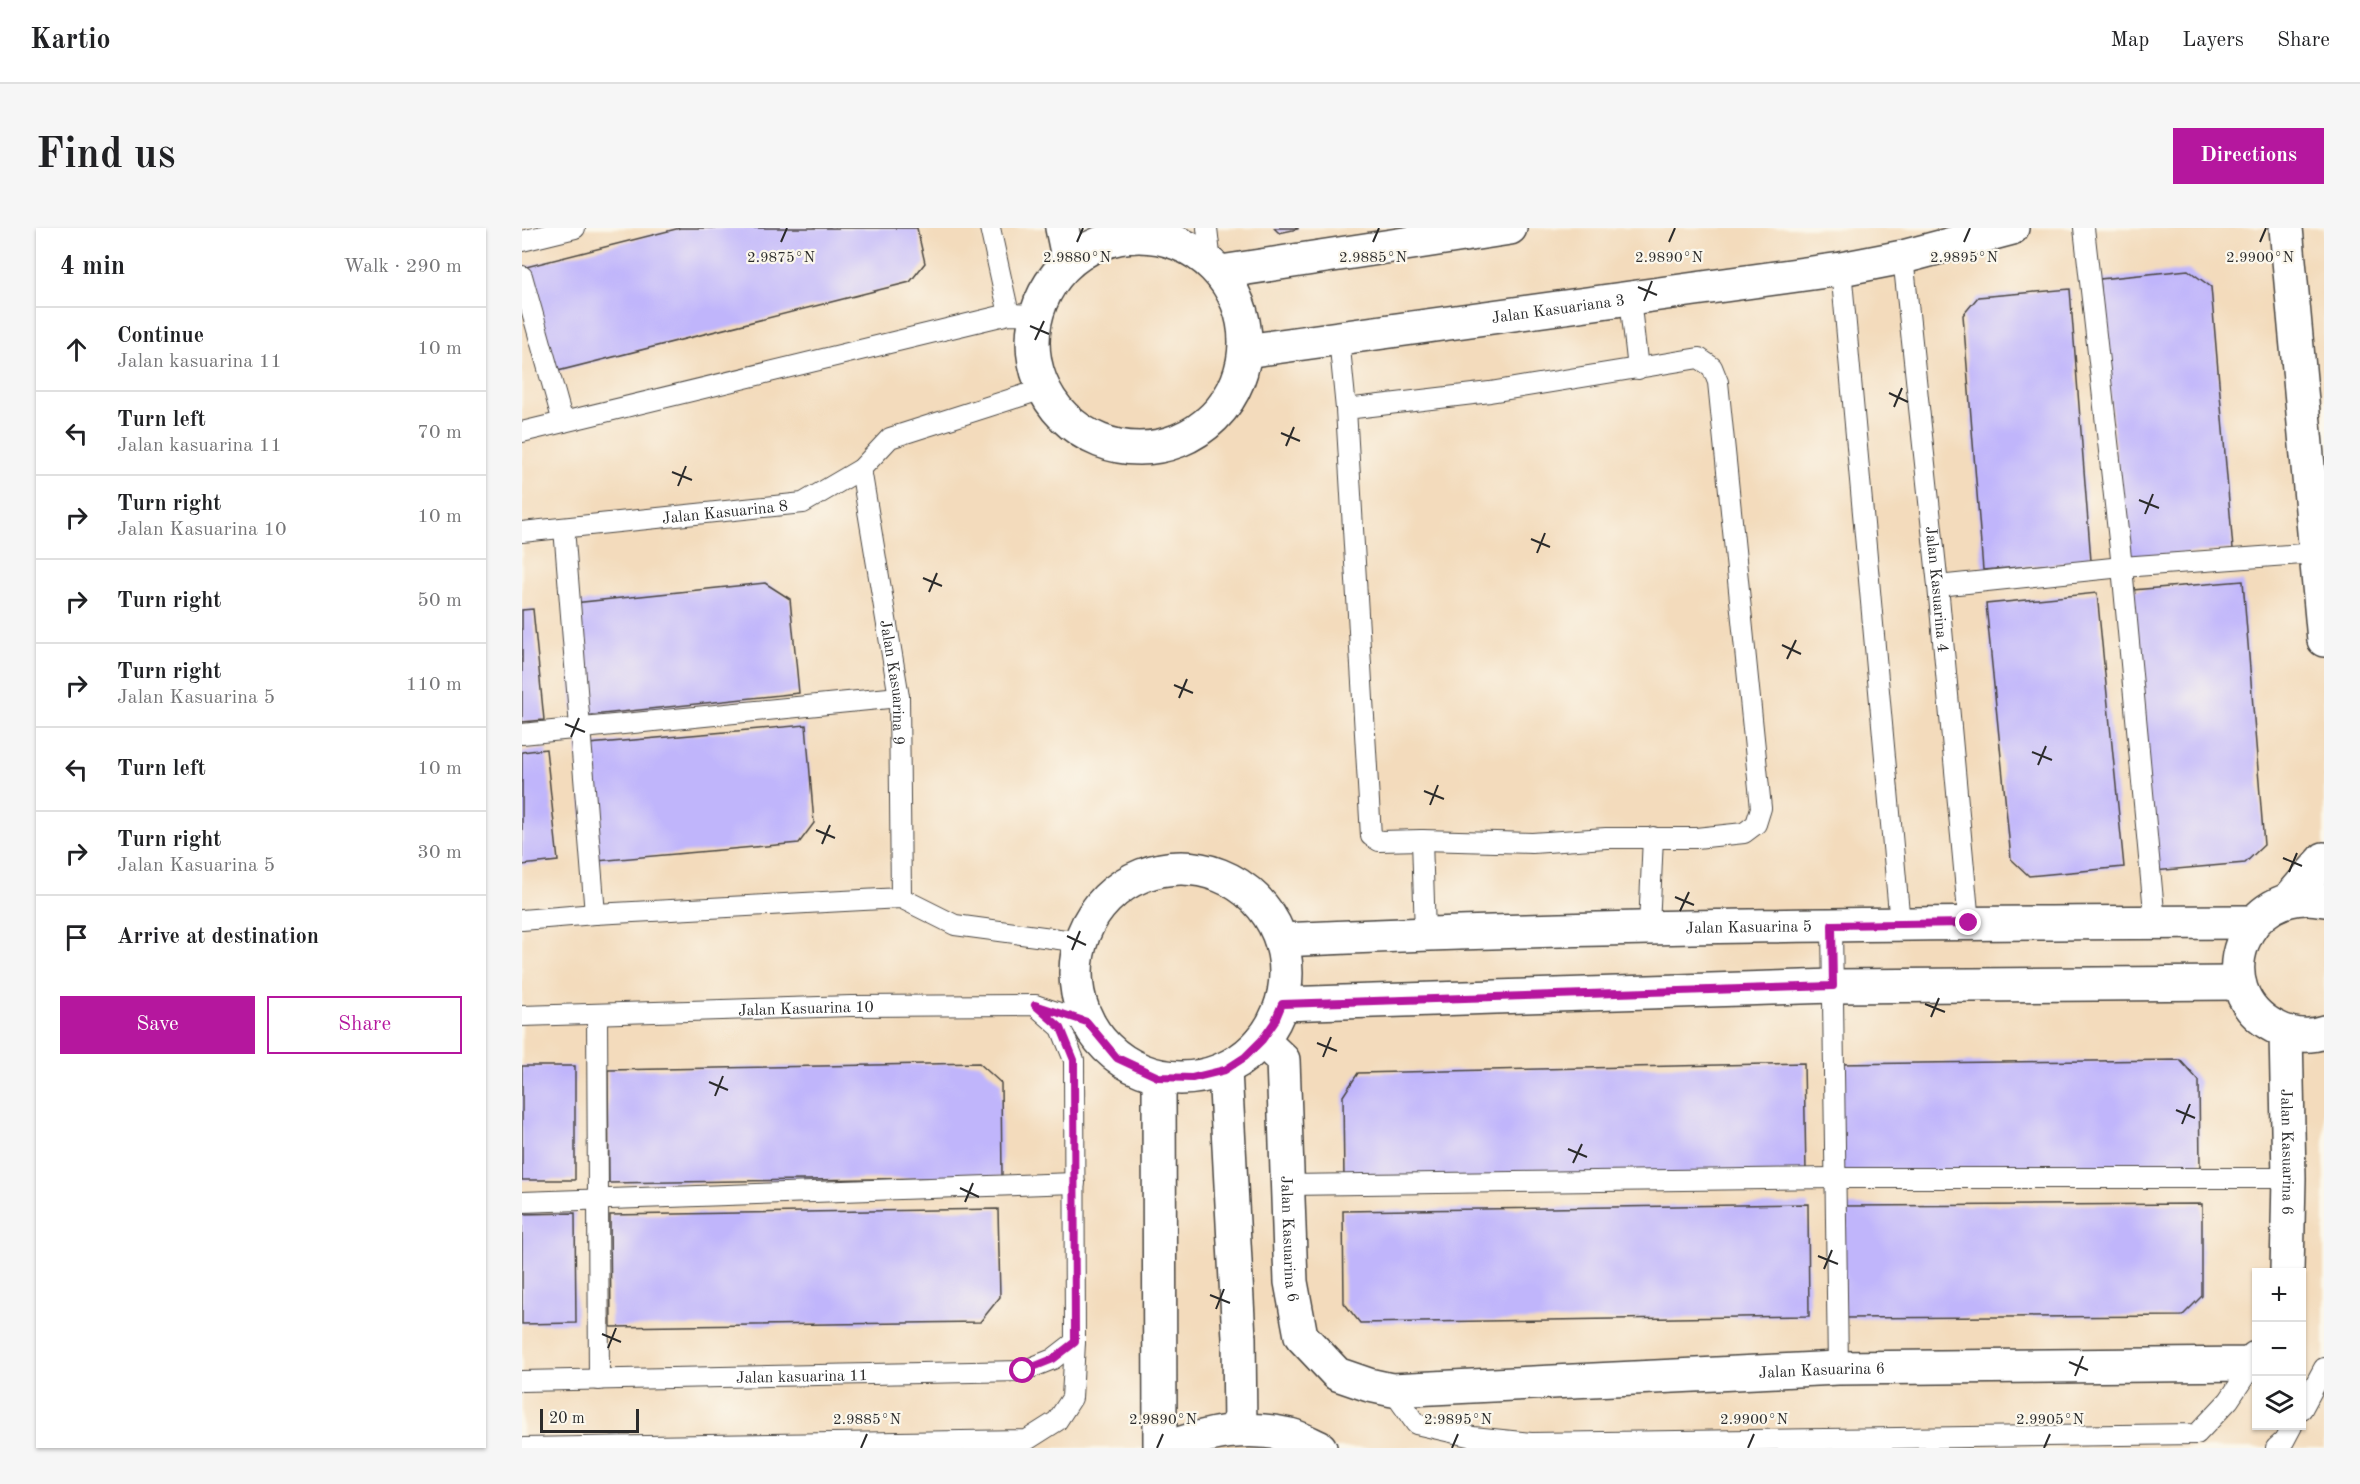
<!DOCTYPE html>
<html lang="en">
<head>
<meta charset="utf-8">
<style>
  body { margin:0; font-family:"Old Standard TT",serif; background:#f6f6f6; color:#202124 }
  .controls { position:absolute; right:18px; bottom:18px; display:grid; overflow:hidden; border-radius:0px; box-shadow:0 2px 4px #0004 }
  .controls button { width:54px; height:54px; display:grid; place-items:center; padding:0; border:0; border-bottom:2px solid #e0e0e0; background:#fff; color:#202124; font:30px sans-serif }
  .scale { position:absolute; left:18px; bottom:15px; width:99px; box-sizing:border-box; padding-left:6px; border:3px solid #2b2b2b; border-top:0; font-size:16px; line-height:21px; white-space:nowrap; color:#2b2b2b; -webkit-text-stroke:4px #fbf7ec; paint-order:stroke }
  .stop { position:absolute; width:18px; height:18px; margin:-14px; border:4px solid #b5179e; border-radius:50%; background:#fff }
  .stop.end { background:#b5179e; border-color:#fff; box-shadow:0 2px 6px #0008 }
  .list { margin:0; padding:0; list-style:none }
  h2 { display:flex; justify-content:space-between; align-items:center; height:78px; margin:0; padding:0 24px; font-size:26px }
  h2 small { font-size:20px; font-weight:400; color:#757577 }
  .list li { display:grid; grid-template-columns:39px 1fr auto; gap:18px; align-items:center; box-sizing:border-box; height:84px; padding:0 24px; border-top:2px solid #e0e0e0 }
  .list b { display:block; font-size:22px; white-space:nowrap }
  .list p { margin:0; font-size:20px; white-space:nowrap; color:#757577 }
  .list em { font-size:20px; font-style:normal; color:#757577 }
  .actions { display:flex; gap:12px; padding:18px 24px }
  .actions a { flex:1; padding:14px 0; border:2px solid #b5179e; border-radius:0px; text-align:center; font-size:21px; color:#b5179e }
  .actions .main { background:#b5179e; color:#fff }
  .icon { flex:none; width:33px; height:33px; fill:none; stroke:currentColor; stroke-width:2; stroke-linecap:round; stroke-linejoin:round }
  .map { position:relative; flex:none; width:1802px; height:1220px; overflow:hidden; border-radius:0px }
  header { display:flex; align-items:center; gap:36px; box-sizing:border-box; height:84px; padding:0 30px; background:#fff; border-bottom:2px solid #e0e0e0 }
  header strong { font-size:28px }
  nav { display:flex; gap:33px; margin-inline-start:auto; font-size:21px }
  .intro { display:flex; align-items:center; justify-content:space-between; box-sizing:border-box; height:144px; padding:0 36px }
  h1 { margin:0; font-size:42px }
  .button { padding:15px 27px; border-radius:0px; background:#b5179e; color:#fff; font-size:21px; font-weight:700 }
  main { display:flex; gap:36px; padding:0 36px }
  aside { flex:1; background:#fff; border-radius:0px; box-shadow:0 2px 4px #0004 }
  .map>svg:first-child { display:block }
  .building { fill:#c0b5fb }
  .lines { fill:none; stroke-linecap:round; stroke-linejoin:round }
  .service-casing { stroke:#494541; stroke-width:22 }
  .minor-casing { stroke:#494541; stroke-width:36 }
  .secondary-casing { stroke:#494541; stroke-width:36 }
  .service { stroke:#fff; stroke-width:20 }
  .minor { stroke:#fff; stroke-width:33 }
  .secondary { stroke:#fff; stroke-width:33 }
  .route { stroke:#b5179e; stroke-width:8 }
  .ticks { fill:none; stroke:#2b2b2b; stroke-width:2 }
  .labels { text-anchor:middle; stroke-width:4.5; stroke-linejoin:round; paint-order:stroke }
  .street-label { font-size:16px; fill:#2b2b2b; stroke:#fbf7ec }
  .ticks-label { font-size:15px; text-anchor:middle; fill:#2b2b2b; stroke:#fbf7ec; stroke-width:4.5; stroke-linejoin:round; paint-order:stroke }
</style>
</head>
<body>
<header>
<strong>Kartio</strong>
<nav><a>Map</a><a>Layers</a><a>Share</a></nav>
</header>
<div class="intro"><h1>Find us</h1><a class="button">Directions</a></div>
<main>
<aside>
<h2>4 min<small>Walk · 290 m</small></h2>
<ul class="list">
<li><svg class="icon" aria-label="ahead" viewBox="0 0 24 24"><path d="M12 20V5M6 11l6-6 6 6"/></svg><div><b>Continue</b><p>Jalan kasuarina 11</p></div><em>10 m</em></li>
<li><svg class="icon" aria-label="left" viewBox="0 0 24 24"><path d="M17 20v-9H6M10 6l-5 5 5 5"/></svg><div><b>Turn left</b><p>Jalan kasuarina 11</p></div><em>70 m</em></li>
<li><svg class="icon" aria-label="right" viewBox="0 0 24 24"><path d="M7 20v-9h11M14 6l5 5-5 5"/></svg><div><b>Turn right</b><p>Jalan Kasuarina 10</p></div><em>10 m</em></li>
<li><svg class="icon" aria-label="right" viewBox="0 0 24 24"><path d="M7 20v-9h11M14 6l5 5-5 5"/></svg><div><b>Turn right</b></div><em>50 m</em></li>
<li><svg class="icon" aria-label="right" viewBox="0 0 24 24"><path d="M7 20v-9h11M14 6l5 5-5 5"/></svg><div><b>Turn right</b><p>Jalan Kasuarina 5</p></div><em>110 m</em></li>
<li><svg class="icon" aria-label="left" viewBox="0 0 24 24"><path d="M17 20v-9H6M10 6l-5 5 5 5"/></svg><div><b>Turn left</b></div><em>10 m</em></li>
<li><svg class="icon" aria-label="right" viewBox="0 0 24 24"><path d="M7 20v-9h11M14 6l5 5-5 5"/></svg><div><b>Turn right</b><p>Jalan Kasuarina 5</p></div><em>30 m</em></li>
<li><svg class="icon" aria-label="arrive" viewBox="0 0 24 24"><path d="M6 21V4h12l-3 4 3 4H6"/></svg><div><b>Arrive at destination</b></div></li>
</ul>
<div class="actions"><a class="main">Save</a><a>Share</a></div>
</aside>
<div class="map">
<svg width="1802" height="1220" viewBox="0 0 1802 1220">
  <rect width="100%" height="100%" fill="#fbf7ec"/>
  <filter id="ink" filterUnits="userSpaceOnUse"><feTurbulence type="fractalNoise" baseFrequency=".0167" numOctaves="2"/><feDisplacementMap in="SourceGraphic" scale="12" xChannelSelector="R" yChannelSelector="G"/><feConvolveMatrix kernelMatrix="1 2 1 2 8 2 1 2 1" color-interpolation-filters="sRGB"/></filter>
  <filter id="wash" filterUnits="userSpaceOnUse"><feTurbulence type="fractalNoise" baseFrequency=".008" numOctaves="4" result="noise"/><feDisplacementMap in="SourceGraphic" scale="24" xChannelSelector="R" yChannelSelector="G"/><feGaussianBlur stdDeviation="1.35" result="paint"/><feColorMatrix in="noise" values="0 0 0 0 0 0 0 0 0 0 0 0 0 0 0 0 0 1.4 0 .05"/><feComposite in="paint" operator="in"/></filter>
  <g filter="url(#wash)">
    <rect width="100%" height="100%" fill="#f3dbbc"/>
    <g id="blocks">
      <g class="building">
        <path d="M158,0H395L403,35L388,54L24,146L0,40Z"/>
        <path d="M752,0H776V1L757,5Z"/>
        <path d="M1666,42L1689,59L1711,321L1603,331L1578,51Z"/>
        <path d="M1548,61L1569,333L1461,342L1441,87L1456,69Z"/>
        <path d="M1721,353L1742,617L1723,635L1632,643L1610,362Z"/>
        <path d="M243,355L268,371L277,465L52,489L42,376Z"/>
        <path d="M1575,365L1602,639L1507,648L1489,631L1464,376Z"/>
        <path d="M11,381L22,492L0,494V382Z"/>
        <path d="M284,497L292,595L277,615L64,634L55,517Z"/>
        <path d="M24,521L36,633L0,637V524Z"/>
        <path d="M1658,832L1677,853L1678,940L1316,945L1315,836Z"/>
        <path d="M457,835L479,855L480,949L87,955L86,842Z"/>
        <path d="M1282,835L1284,945L822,955L821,868L836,845Z"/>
        <rect x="0" y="838" width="53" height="114"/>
        <path d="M1286,976L1287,1088L838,1095L822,1075L821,983Z"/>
        <path d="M1680,976V1068L1660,1088L1319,1090V978Z"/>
        <path d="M476,981L478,1069L458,1094L89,1099L88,987Z"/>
        <path d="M53,985L54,1095L0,1096V986Z"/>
      </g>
    </g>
  </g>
  <g filter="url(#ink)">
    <use href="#blocks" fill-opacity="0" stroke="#494541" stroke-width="1.5"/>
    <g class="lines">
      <g class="service-casing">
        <g id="service">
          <path d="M468,0L487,86"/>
          <path d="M685,0L689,36"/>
          <path d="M1562,0L1600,339L1633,694"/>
          <path d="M0,13L53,0"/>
          <path id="s1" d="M1381,29L1416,358L1447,695"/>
          <path d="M1319,41L1378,696"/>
          <path d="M0,48L41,194"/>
          <path d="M1108,70L1116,141"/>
          <path d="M817,110L824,181L849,608L857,613L900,612L1010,615L1084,610H1174L1222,605L1234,596L1239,580L1196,154L1190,139L1177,130L968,164L824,181"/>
          <path d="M0,204L487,86L514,87"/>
          <path id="s2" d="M339,241L377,469L379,670"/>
          <path d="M42,300L73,686"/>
          <path id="s3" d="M0,304L281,275L339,241L368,210L521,161"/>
          <path d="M1416,358L1600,339L1794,325"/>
          <path d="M0,506L377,469"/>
          <path d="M900,612L903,705"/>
          <path d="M0,692L73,686L379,670L433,697L559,714"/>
          <path d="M1310,697L1316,1140"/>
          <path d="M1127,699L1131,609"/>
          <path d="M75,787L77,1152"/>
          <path id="s4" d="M0,788L329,778L513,777L565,794"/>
          <path d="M765,957L1314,950H1767"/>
          <path d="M0,974L553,955"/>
          <path id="s5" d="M0,1153L501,1143L531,1131L553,1114"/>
          <path d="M870,1162L894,1196L951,1209L1009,1215L1675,1206L1707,1172L1731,1136"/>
          <path d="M1780,1181L1802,1140"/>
          <path d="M0,1220L505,1212L535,1193L550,1170L553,1114L552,832L539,800L513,777"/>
          <path d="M1754,1220L1762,1213L1770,1198"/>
        </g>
      </g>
      <g class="minor-casing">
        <g id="minor">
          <path d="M540,0L547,34"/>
          <path d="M1764,0L1802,412"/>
          <circle cx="617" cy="114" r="106"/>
          <path d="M699,44L988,0"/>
          <path id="s6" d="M723,123L1319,41L1381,29L1490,0"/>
          <circle cx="659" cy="745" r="105"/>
          <path d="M1767,671L1802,631"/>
          <path d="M1802,672C1722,654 1681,762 1753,799C1768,807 1785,810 1802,804"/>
          <path id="s7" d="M759,712C1083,697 1407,695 1731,694"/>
          <path d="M760,776L1311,758L1717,755"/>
          <path id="s8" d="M1764,804L1767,950L1765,1044"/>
          <path id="s9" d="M740,812L761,832L769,1054L779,1108L815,1146L847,1157L870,1162L1316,1140L1731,1136L1734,1130"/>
          <path d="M703,842L717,1110L718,1202"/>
          <path d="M637,849L638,1220"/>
        </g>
      </g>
      <g class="secondary-casing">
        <path id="secondary" d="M646,1220C687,1204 725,1197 768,1207C779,1210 789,1216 798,1220"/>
      </g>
      <use href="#service" class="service"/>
      <use href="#minor" class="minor"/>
      <use href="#secondary" class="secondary"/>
    </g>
  </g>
  <g class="lines" filter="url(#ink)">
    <path class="route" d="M501,1143L531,1131L553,1114L552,832L539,800L513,777L565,794L595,830L636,849L670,850L703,842L723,829L740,812L752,795L760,776L1311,758L1310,697L1447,695"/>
  </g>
  <path class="ticks" d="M259,14L265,0M555,14L561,0M851,14L857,0M1147,14L1153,0M1442,14L1448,0M1738,14L1744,0M1116,59L1135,67M1122,73L1130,53M508,98L527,106M513,112L522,93M1367,165L1386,174M1372,179L1380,160M759,205L778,213M764,218L772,199M150,244L170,252M156,258L164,238M1617,272L1637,280M1623,286L1631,266M1009,311L1028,319M1015,325L1023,305M401,350L420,358M407,364L415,345M1260,417L1279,426M1265,431L1274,412M652,457L671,465M657,470L665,451M43,496L63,504M49,509L57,490M1510,524L1530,532M1516,537L1524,518M902,563L922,571M908,577L916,557M294,602L313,610M300,616L308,597M1761,630L1780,638M1767,644L1775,625M1153,669L1172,677M1158,683L1167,664M545,708L564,717M550,722L558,703M1403,776L1423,784M1409,789L1417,770M795,815L815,823M801,829L809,809M187,854L206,862M193,868L201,848M1654,882L1673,890M1660,896L1668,876M1046,921L1065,929M1051,935L1060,916M438,960L457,969M443,974L451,955M1296,1028L1316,1036M1302,1041L1310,1022M688,1067L708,1075M694,1081L702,1061M80,1106L99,1114M86,1120L94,1100M1547,1134L1566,1142M1553,1148L1561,1128M339,1220L345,1206M635,1220L641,1206M930,1220L936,1206M1226,1220L1232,1206M1522,1220L1528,1206"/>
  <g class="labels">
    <g class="street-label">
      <text dy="6" stroke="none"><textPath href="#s6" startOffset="316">Jalan Kasuariana 3</textPath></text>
      <text dy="6" stroke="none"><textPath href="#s3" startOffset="204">Jalan Kasuarina 8</textPath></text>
      <text dy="6" stroke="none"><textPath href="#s1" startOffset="334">Jalan Kasuarina 4</textPath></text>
      <text dy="6" stroke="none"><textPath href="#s2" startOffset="216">Jalan Kasuarina 9</textPath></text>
      <text dy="6" stroke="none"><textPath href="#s7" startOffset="468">Jalan Kasuarina 5</textPath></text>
      <text dy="6" stroke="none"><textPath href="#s4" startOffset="284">Jalan Kasuarina 10</textPath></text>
      <text dy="6" stroke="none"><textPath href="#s8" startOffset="120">Jalan Kasuarina 6</textPath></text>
      <text dy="6" stroke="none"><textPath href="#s9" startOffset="208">Jalan Kasuarina 6</textPath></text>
      <text dy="6" stroke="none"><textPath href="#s9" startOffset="846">Jalan Kasuarina 6</textPath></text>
      <text dy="6" stroke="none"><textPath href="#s5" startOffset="280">Jalan kasuarina 11</textPath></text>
    </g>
  </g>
  <g class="ticks-label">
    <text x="259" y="34">2.9875°N</text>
    <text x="555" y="34">2.9880°N</text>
    <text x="851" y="34">2.9885°N</text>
    <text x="1147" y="34">2.9890°N</text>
    <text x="1442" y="34">2.9895°N</text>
    <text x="1738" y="34">2.9900°N</text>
    <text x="345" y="1196">2.9885°N</text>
    <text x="641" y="1196">2.9890°N</text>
    <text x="936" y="1196">2.9895°N</text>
    <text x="1232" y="1196">2.9900°N</text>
    <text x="1528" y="1196">2.9905°N</text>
  </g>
</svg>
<div class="controls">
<button>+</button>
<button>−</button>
<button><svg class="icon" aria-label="layers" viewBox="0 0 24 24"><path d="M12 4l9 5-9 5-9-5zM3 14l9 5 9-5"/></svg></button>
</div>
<div class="scale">20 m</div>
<div class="stop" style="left:501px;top:1143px"></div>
<div class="stop end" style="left:1447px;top:695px"></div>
</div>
</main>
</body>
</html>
